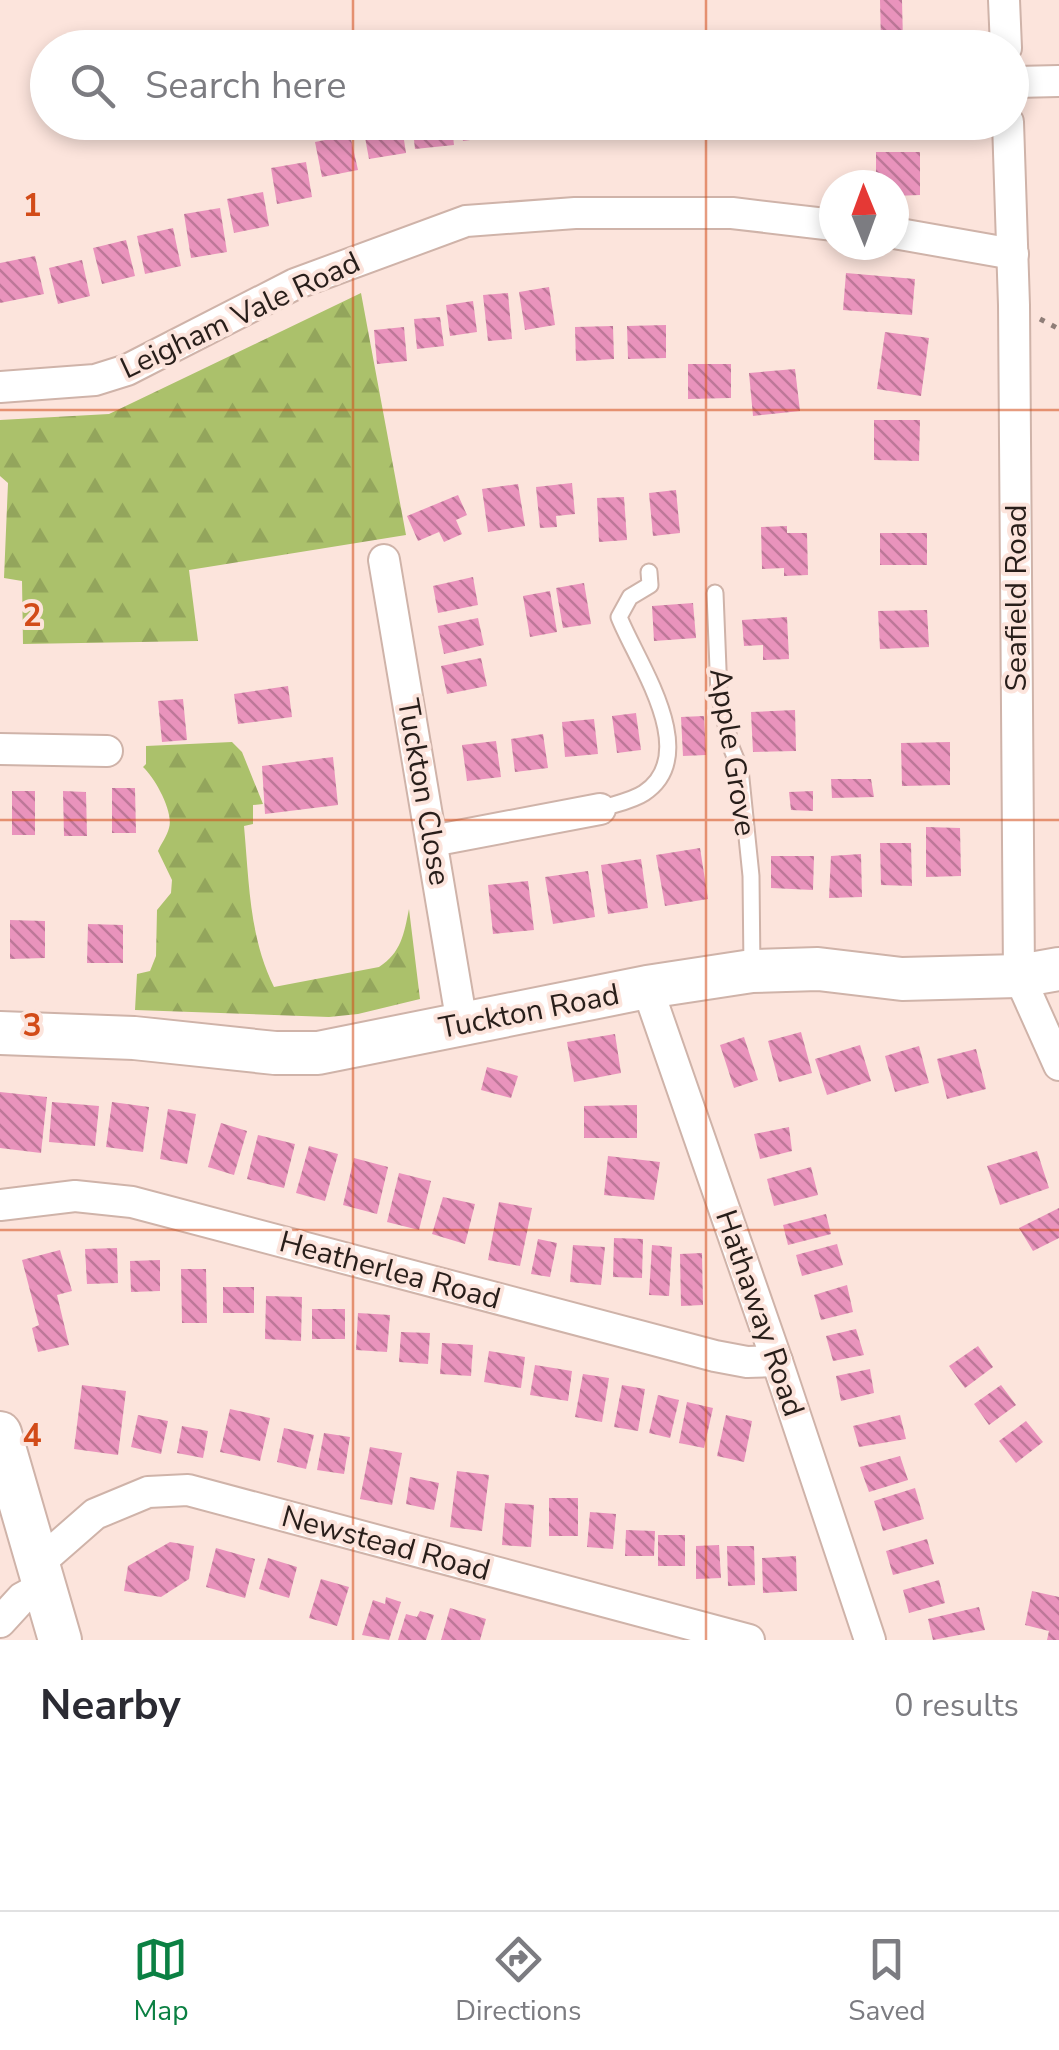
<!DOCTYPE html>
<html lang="en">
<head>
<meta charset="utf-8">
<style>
  body { margin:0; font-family:"Nunito Sans",sans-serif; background:#f7f7f7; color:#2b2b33 }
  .compass { position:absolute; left:819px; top:170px; width:90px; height:90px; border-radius:50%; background:#fff; box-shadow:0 5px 15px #0003; rotate:359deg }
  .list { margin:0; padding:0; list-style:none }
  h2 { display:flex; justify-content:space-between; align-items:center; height:130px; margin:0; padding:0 40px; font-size:42px }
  h2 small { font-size:32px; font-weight:400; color:#7c7c81 }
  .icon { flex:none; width:55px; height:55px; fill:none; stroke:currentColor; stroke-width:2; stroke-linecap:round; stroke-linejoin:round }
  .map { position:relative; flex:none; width:1059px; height:1640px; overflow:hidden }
  .search { position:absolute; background:#fff; box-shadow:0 5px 15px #0003; left:30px; right:30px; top:30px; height:110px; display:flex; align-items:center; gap:25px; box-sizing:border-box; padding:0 35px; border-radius:55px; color:#7c7c81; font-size:38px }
  .sheet { height:270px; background:#fff }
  nav { display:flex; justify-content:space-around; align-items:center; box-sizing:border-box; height:140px; border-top:2px solid #e1e1e2; background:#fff; font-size:28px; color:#7c7c81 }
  nav a { display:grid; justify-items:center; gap:5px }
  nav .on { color:#0b8043 }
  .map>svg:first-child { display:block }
  .forest { fill:url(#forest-firs) }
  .building { fill:url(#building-back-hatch) }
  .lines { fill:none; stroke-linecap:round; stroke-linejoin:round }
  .lane-casing { stroke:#cfb3a9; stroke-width:19 }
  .street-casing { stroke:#cfb3a9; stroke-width:34 }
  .secondary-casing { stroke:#cfb3a9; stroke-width:46 }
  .path { stroke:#8f7e78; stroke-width:5; stroke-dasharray:5 8; stroke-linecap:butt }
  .lane { stroke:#fff; stroke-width:15 }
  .street { stroke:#fff; stroke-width:30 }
  .secondary { stroke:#fff; stroke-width:42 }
  .grid { fill:none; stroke:#d24b18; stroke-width:2.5; stroke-opacity:0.55 }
  .labels { text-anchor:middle; stroke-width:8; stroke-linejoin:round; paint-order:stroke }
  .street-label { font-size:30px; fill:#281e1a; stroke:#fce4dc }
  .grid-label { font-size:32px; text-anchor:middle; font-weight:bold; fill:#d24b18; stroke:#fce4dc; stroke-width:8; stroke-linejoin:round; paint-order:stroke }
</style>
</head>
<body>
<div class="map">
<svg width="1059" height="1640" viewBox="0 0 1059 1640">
  <defs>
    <pattern id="forest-firs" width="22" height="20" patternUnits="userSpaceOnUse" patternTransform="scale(2.5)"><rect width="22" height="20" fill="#abc16b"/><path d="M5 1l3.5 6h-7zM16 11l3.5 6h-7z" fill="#93a55c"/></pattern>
    <pattern id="building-back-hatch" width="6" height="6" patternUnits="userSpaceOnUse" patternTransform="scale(2.5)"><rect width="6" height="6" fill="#e993bc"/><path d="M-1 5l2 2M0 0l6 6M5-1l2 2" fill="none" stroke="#bd7798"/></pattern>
  </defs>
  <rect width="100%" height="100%" fill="#fce4dc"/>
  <g class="forest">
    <path d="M361,293L406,535L189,570L198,641L23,644L22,581L4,578L8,483L0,476V420L109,414Z"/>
    <path d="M232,742L242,752L263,804L253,805V824L244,826C249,880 249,937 274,987L379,967C401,953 404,934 409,909L420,999L358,1014L329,1017L135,1010L137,974L150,971L156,956L157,910L171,893L172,880L158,851C161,844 167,836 169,828C174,812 155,778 143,767L146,764V746Z"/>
  </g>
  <g class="building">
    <path d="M880,0H902L903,42L881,43Z"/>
    <path d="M412,122H451L454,145L415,149Z"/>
    <path d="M460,122H503L505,135L463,141Z"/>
    <path d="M511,122H562V125L512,132Z"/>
    <path d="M665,122H704V130L666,132Z"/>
    <path d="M717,122H754V131L717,133Z"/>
    <path d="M402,127L406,153L369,159L364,132Z"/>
    <path d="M350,135L358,170L322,177L315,142Z"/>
    <path d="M876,152H920V195L894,196V185H876Z"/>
    <path d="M306,162L312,197L277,204L271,168Z"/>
    <path d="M263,192L269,226L234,233L227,199Z"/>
    <path d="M220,208L227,252L191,258L184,214Z"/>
    <path d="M173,228L181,266L145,274L137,236Z"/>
    <path d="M126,240L135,276L102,284L93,248Z"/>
    <path d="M35,256L44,294L0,303V263Z"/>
    <path d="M82,260L90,296L58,304L49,268Z"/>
    <path d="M846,273L915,279L912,315L843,310Z"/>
    <path d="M549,287L555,325L525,330L519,292Z"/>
    <path d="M508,293L512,339L488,341L483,295Z"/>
    <path d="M473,301L477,332L450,336L446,305Z"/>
    <path d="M440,317L444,346L417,349L414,319Z"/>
    <path d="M666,325V358L628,359L627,326Z"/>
    <path d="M613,326L614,359L576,361L575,327Z"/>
    <path d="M404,327L407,361L377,364L374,330Z"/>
    <path d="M885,332L929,338L921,396L877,389Z"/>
    <path d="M688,364H731V398L688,399Z"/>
    <path d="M795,369L800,411L753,416L749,373Z"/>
    <path d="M874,420H920L919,461L874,460Z"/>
    <path d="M572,483L575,514L556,516L557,527L540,528L536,487Z"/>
    <path d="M518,484L525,526L488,532L482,489Z"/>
    <path d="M676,490L680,533L653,536L649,493Z"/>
    <path d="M458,495L467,515L456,520L462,534L444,542L439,532L418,541L407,516Z"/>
    <path d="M624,497L627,540L599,542L597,498Z"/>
    <path d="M787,526V533H807L808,575L784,576V568L762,569L761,527Z"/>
    <rect x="880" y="533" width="47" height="32"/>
    <path d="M473,577L478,605L438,613L433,586Z"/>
    <path d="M584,583L591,624L563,628L556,588Z"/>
    <path d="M550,591L557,632L530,637L523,596Z"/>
    <path d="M693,603L696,638L654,641L652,606Z"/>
    <path d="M927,610L929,647L880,649L878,611Z"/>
    <path d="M787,617L789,659L763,660V645L744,646L742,620Z"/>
    <path d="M478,618L484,645L444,654L438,626Z"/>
    <path d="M481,658L487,686L447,694L441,666Z"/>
    <path d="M288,686L292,717L238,724L234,694Z"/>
    <path d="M183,699L187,740L162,742L158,701Z"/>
    <path d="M795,710L796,751L753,752L751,712Z"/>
    <path d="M636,713L641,750L617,753L612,716Z"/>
    <path d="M704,716L706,755L683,756L681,717Z"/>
    <path d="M594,719L598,754L565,757L562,722Z"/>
    <path d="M543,734L548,768L515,772L511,739Z"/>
    <path d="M496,741L501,777L467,781L462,745Z"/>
    <path d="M950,742V785L902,786L901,743Z"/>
    <path d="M333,757L338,805L265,814L262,766Z"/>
    <path d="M831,779H871L874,797L832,798Z"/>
    <path d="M112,788H135L136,833H112Z"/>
    <rect x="12" y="791" width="23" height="44"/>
    <path d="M63,791L86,792L87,836H64Z"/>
    <path d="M813,791V811L791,810L789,792Z"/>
    <path d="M926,827L960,828L961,876L926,877Z"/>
    <path d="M880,843H911L912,886L881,885Z"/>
    <path d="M700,848L708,899L665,906L656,855Z"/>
    <path d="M861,854L862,897L829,898L831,856Z"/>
    <path d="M771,856H814L813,890L771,888Z"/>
    <path d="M641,859L648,908L608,914L601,865Z"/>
    <path d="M588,871L595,917L553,924L545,877Z"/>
    <path d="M528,881L534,930L493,934L488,885Z"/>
    <path d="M10,920L45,921V958L10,959Z"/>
    <path d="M88,924L123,925V963H87Z"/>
    <path d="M801,1032L812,1073L779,1082L768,1041Z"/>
    <path d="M615,1034L621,1073L574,1082L567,1042Z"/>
    <path d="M744,1037L758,1080L734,1088L720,1045Z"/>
    <path d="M860,1045L871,1081L827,1095L815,1059Z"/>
    <path d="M919,1046L929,1083L895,1092L885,1056Z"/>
    <path d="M976,1049L986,1089L947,1099L937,1059Z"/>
    <path d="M487,1067L518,1076L511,1098L481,1090Z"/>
    <path d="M0,1092L47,1097L41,1153L0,1148Z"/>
    <path d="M52,1102L99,1106L95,1146L49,1142Z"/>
    <path d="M112,1102L149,1107L143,1152L106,1147Z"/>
    <path d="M637,1105V1138H584V1106Z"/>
    <path d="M168,1109L196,1114L187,1164L160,1159Z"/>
    <path d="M221,1123L247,1131L234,1175L208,1167Z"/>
    <path d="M789,1127L792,1151L760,1159L754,1134Z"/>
    <path d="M258,1135L295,1144L284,1188L247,1179Z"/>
    <path d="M309,1146L338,1154L325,1201L296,1193Z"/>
    <path d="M1037,1151L1049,1188L1000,1205L987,1166Z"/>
    <path d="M608,1156L660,1162L654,1200L604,1195Z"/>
    <path d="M354,1158L388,1167L377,1214L343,1205Z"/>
    <path d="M811,1167L818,1195L774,1206L767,1179Z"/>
    <path d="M399,1173L431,1181L419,1230L387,1222Z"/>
    <path d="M443,1197L475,1204L465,1244L432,1234Z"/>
    <path d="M499,1202L532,1208L520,1266L488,1260Z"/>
    <path d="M1059,1208V1238L1033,1251L1019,1228Z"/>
    <path d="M826,1214L831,1234L788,1245L783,1225Z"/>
    <path d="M614,1238L643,1239L642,1278L613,1277Z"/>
    <path d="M538,1239L557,1243L550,1277L531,1274Z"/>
    <path d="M837,1244L843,1265L802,1276L796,1255Z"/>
    <path d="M573,1245L605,1247L601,1285L570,1282Z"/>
    <path d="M652,1245L672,1247L669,1296L649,1295Z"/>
    <path d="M117,1248L118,1283L87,1284L85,1249Z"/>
    <path d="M60,1250L72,1291L57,1295L69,1345L38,1352L32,1328L39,1325L22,1260Z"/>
    <path d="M702,1253L703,1305L681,1306L680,1254Z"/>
    <path d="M160,1260V1291L131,1292L130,1261Z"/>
    <path d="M181,1269H206L207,1323H182Z"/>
    <path d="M847,1285L853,1312L821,1320L814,1295Z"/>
    <rect x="223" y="1287" width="31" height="26"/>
    <path d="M266,1296L302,1297L301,1341L265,1339Z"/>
    <rect x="312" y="1309" width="33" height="30"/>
    <path d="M358,1313L390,1315L387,1352L356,1350Z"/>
    <path d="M856,1329L864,1355L833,1361L826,1336Z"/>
    <path d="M401,1332L430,1333L428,1364L399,1362Z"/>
    <path d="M442,1343L473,1345L471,1376L440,1374Z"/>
    <path d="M978,1346L993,1367L965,1388L949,1366Z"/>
    <path d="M489,1351L525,1357L521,1388L484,1382Z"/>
    <path d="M535,1365L572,1371L568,1401L530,1395Z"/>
    <path d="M870,1369L874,1393L841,1401L836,1376Z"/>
    <path d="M583,1374L609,1378L602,1422L575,1417Z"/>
    <path d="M82,1385L126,1391L118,1455L74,1449Z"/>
    <path d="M622,1385L645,1389L638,1431L614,1427Z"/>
    <path d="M1001,1385L1016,1405L989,1425L974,1404Z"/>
    <path d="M658,1395L679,1400L670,1438L649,1433Z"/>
    <path d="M687,1402L713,1408L704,1448L679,1443Z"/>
    <path d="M230,1409L270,1418L260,1461L220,1452Z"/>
    <path d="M138,1415L168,1421L161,1454L131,1447Z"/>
    <path d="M726,1415L752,1421L744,1462L717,1456Z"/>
    <path d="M900,1415L906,1439L859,1447L853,1426Z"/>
    <path d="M1026,1421L1043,1442L1016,1463L999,1441Z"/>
    <path d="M182,1426L208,1431L203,1458L177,1453Z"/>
    <path d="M284,1428L314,1435L306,1469L277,1462Z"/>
    <path d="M324,1433L350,1437L344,1474L317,1470Z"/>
    <path d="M370,1447L402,1453L392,1505L360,1499Z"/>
    <path d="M900,1456L908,1480L869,1492L860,1467Z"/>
    <path d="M457,1471L489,1475L482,1531L450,1527Z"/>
    <path d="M410,1477L439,1483L434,1510L406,1504Z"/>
    <path d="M915,1488L924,1519L883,1531L874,1501Z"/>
    <rect x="549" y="1498" width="29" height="38"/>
    <path d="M505,1503L534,1505L531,1547L502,1545Z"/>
    <path d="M590,1512L616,1514L613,1549L587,1547Z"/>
    <path d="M626,1530L655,1531L654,1556H625Z"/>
    <rect x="658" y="1535" width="27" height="31"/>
    <path d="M927,1539L934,1564L893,1575L886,1551Z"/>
    <path d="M170,1542L194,1546L189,1579L161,1597L124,1591L128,1566Z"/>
    <path d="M719,1545L721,1578L696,1579V1546Z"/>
    <path d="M727,1546H754L755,1585L728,1586Z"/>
    <path d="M216,1548L255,1559L245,1598L206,1587Z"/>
    <path d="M796,1556L797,1591L763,1593L762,1558Z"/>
    <path d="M268,1558L297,1567L289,1598L259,1589Z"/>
    <path d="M321,1579L349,1587L337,1626L309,1618Z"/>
    <path d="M939,1580L945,1603L909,1613L903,1590Z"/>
    <path d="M1032,1591L1059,1597V1640H1047L1049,1631L1025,1625Z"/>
    <path d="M386,1597L401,1602L389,1640L362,1635L373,1600L385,1604Z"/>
    <path d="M979,1607L985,1630L933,1640L928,1619Z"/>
    <path d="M450,1608L486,1619L480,1640H441Z"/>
    <path d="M420,1611L434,1615L426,1640H398L406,1614L417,1617Z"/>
  </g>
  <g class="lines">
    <g class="lane-casing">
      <g id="lane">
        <path d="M715,593L719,694L731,747L740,769L751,876L752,970"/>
        <path d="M600,809C614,804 632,801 644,793C703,754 636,661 619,617L630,597L650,585L649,572"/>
      </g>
    </g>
    <g class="street-casing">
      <g id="street">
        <path d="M1004,0L1006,48"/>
        <path d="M1012,82L1059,81"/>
        <path d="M1008,122L1014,305L1019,976L1059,1065"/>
        <path d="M894,233L1013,254"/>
        <path d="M0,387L95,380L127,370L295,284L466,221L575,213H732L834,225"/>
        <path d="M384,560L462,1024"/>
        <path d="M0,749L107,751"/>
        <path d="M432,841L600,809"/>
        <path d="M647,987L777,1361L870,1640"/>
        <path d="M0,1205L75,1196L132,1202L715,1356L747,1362L777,1361"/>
        <path d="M39,1563L95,1514L148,1492L188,1490L749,1640"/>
        <path d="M0,1622L22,1598L46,1585"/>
      </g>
    </g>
    <g class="secondary-casing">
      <g id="secondary">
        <path d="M0,1033L134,1038L275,1053H318L647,987L752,971L818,969L902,979L1019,976L1059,969"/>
        <path d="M0,1433L60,1640"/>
      </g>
    </g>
    <path class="path" d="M1040,319L1059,329"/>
    <use href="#lane" class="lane"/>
    <use href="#street" class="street"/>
    <use href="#secondary" class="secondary"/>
  </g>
  <path class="grid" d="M353,0V48M706,0V48M353,122V1640M706,122V1640M0,410H1059M0,820H1059M0,1230H1059"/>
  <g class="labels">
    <g class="street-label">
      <text transform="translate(240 315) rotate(-25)" y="10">Leigham Vale Road</text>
      <text transform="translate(1016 598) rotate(-90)" y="10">Seafield Road</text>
      <text transform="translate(733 752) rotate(81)" y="10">Apple Grove</text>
      <text transform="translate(424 792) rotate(80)" y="10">Tuckton Close</text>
      <text transform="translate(529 1011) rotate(-11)" y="10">Tuckton Road</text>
      <text transform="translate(390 1270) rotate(15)" y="10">Heatherlea Road</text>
      <text transform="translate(760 1313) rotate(71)" y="10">Hathaway Road</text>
      <text transform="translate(386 1543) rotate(15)" y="10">Newstead Road</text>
    </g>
  </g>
  <g class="grid-label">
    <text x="32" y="216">1</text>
    <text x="32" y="626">2</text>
    <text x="32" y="1036">3</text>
    <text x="32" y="1446">4</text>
  </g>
</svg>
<svg class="compass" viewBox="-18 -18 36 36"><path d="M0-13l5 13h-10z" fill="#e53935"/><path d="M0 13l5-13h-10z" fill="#7c7c81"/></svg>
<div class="search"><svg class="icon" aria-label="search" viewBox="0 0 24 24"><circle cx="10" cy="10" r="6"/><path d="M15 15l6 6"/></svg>Search here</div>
</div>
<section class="sheet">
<h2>Nearby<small>0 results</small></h2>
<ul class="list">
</ul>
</section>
<nav>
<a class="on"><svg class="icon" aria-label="map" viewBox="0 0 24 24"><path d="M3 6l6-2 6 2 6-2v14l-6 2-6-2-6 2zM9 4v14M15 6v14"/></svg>Map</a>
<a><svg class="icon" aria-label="directions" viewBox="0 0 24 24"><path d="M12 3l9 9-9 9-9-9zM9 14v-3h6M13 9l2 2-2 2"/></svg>Directions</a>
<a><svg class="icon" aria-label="saved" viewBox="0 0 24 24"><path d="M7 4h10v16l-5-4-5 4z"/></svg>Saved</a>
</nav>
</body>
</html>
